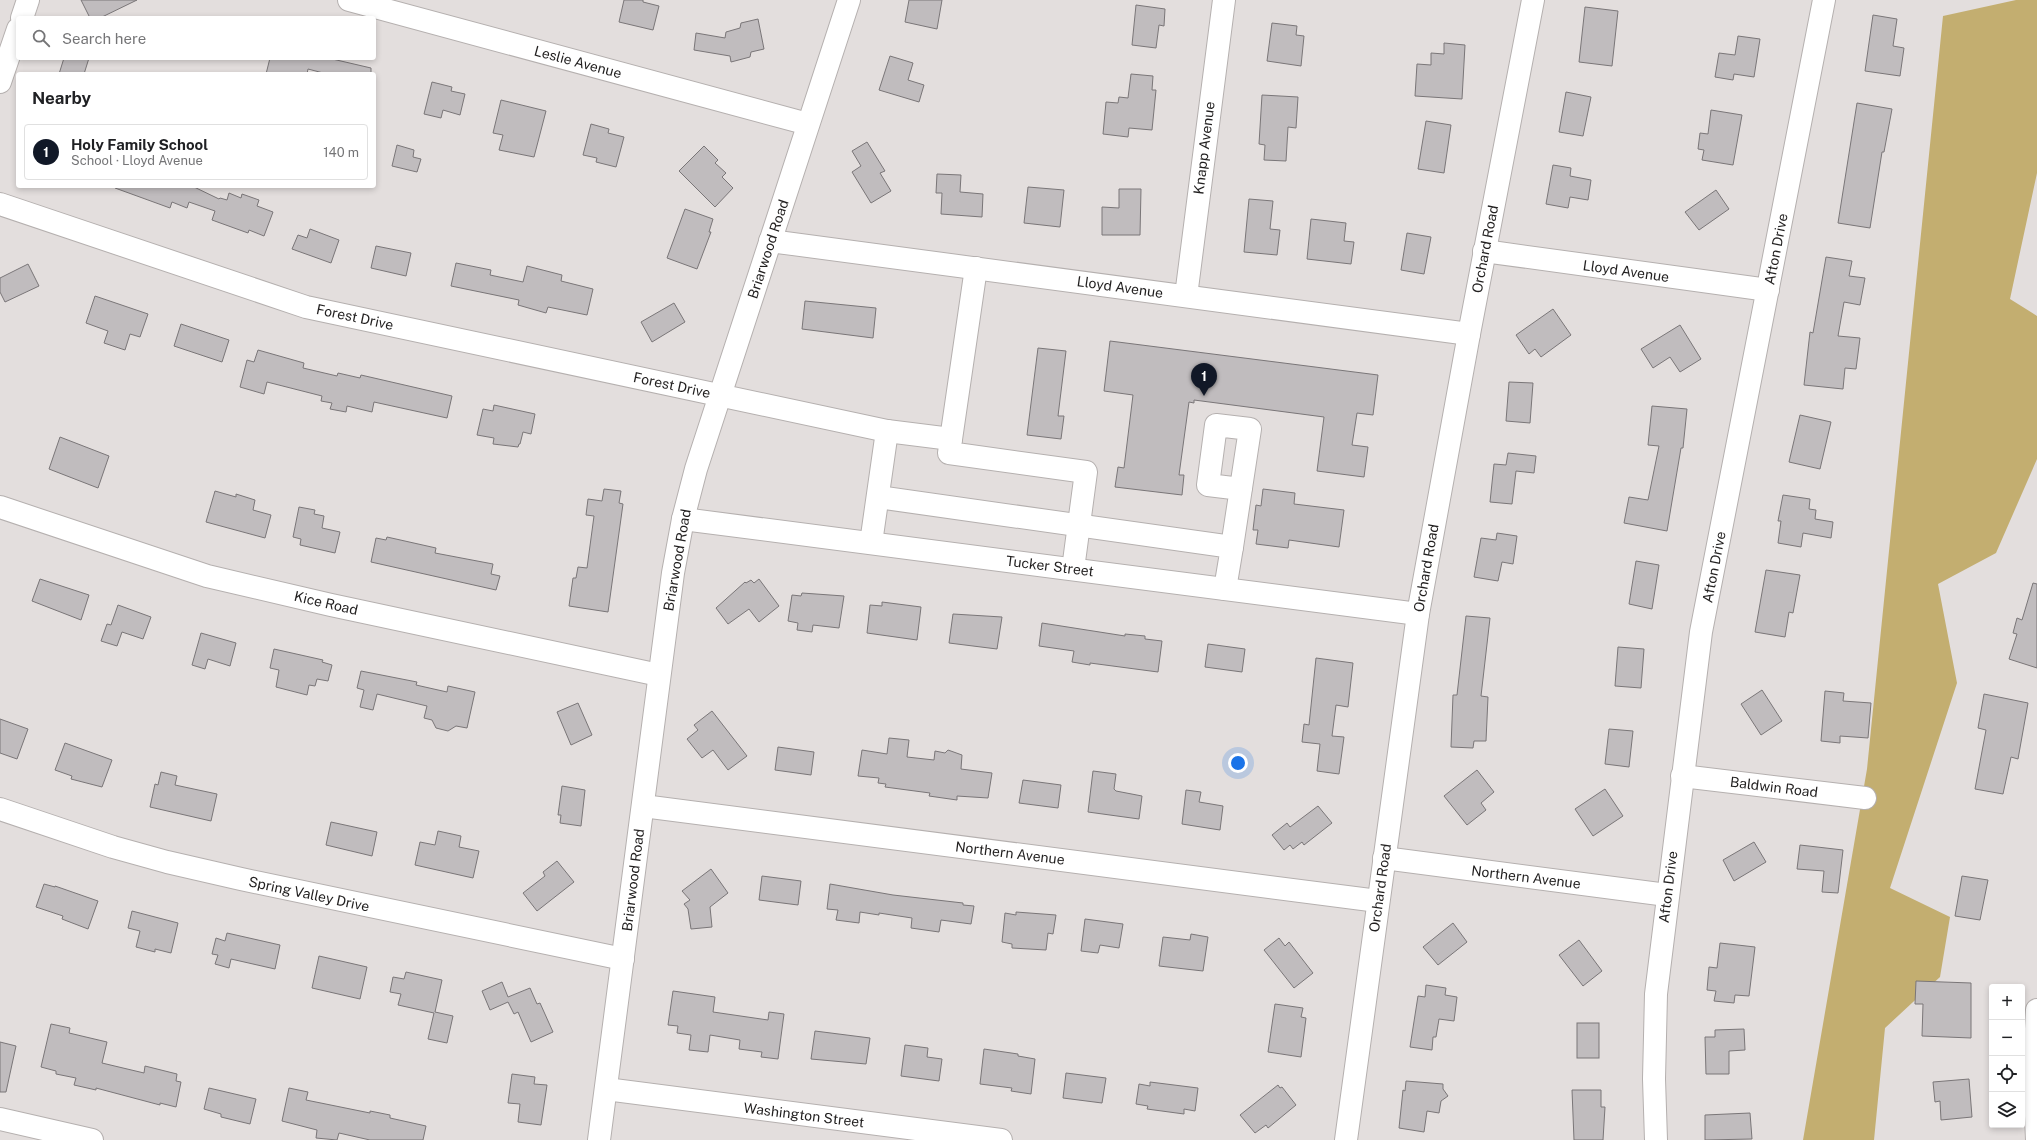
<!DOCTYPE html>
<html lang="en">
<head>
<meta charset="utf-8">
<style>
  body { margin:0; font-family:"Public Sans",sans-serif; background:#f6f6f6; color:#202124 }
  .controls { position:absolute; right:12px; bottom:12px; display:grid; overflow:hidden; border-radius:4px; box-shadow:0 2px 6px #0003 }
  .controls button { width:36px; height:36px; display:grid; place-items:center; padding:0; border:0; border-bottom:1px solid #e0e0e0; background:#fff; color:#202124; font:20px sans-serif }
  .you { position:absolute; left:1238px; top:763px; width:14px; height:14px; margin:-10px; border:3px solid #fff; border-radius:50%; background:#1a73e8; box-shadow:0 0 0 6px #1a73e833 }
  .badge { display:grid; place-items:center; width:26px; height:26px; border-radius:50%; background:#111827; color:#fff; font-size:13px; font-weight:700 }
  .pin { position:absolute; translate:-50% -33px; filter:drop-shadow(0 1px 2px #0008) }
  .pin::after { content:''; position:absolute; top:21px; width:14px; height:12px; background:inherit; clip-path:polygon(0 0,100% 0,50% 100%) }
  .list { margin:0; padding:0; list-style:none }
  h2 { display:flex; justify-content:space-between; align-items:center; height:52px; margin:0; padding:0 16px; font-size:17px }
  h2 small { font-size:13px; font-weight:400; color:#757577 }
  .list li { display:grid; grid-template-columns:26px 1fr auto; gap:12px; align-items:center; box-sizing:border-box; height:56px; margin:0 8px 8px; padding:0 8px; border:1px solid #e0e0e0; border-radius:4px }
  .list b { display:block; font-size:15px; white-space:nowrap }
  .list p { margin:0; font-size:13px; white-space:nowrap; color:#757577 }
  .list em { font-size:13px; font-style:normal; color:#757577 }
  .icon { flex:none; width:22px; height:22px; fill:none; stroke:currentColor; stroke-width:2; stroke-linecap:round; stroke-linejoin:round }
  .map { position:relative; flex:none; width:2037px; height:1140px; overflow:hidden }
  .search { position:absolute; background:#fff; box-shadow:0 2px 6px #0003; left:16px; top:16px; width:360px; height:44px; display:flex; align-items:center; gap:10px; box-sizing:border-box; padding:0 14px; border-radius:4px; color:#757577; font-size:15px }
  .panel { position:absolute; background:#fff; box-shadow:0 2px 6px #0003; left:16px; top:72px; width:360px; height:116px; border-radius:4px }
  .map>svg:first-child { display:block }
  .green { fill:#c3ae70 }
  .building { fill:#c0bcbe; stroke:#7a7678 }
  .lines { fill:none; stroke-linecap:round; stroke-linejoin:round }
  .minor-casing { stroke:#b5b0af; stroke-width:24 }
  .minor { stroke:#fff; stroke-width:22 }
  .labels { text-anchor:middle; stroke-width:3; stroke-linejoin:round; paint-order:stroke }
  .street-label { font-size:14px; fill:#211f1f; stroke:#fff }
</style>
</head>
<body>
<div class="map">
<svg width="2037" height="1140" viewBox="0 0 2037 1140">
  <rect width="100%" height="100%" fill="#e3dedd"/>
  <path class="green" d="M2016,0H2037V173L2010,299L2037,316V459L1996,553L1938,584L1957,683L1890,888L1950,917L1940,977L1885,1028L1874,1140H1803L1867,769L1943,16Z"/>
  <g class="building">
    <path d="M81,0H137L100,18H90Z"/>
    <path d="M624,0H643V2L659,6L653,30L619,22Z"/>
    <path d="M909,0H942L937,29L905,22Z"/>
    <path d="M1136,5L1165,9L1164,26L1159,25L1156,48L1132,45Z"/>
    <path d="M1585,7L1618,11L1612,66L1579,62Z"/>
    <path d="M1873,15L1897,19L1893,46L1904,48L1900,76L1865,71Z"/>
    <path d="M758,19L764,49L751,52L750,57L731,62L730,56L694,50L696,33L725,38L726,32L740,28L741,23Z"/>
    <path d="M1272,23L1297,26L1296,35L1304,36L1301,66L1267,61Z"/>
    <path d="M1738,36L1760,39L1754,77L1734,74L1733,80L1715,77L1719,53L1735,55Z"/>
    <path d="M1444,43L1465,45L1462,99L1415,96L1417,64L1431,65V53L1444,54Z"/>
    <path d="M890,56L913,63L908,80L924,85L919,102L879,90Z"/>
    <path d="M64,58H89L84,74H59Z"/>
    <path d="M270,58H328L371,68V74H327L308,69L307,74H266Z"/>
    <path d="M1131,74L1153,76L1152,90H1156L1152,130L1129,128L1128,137L1103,134L1106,102L1118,103L1119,97L1128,98Z"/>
    <path d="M432,82L452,87L451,91L465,94L460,115L443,110L441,118L424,114Z"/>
    <path d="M1566,92L1591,97L1583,136L1559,132Z"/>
    <path d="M1262,95L1298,97L1296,128L1288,127L1286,161L1264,160L1265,145L1259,144Z"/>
    <path d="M501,100L546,111L534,157L499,150L503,135L493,133Z"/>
    <path d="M1857,103L1892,109L1884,152H1882L1870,228L1838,223Z"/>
    <path d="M1711,110L1742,115L1733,165L1702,160L1704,150L1698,149L1700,133L1708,134Z"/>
    <path d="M1426,121L1451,125L1444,173L1418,169Z"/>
    <path d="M591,124L609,129L608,133L624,137L616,167L596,162L597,158L583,155Z"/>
    <path d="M867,142L885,171L880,173L891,191L871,203L852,172L861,166L852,151Z"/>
    <path d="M397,145L414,150L413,157L421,159L417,172L392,166Z"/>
    <path d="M704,146L718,160L715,163L726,173L722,177L733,188L715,207L679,171Z"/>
    <path d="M1553,165L1571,168L1570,176L1591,180L1588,200L1570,197L1568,208L1546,204Z"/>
    <path d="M937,174L961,175L960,192L983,194L982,217L941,214L942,193H936Z"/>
    <path d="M115,186H192L219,199L220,198L227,200L229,193L241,198L242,194L259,200L257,206L273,212L264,236L249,230L248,233L212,220L215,211L189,202L187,208L172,202L170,208L115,188Z"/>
    <path d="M1028,187L1064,190L1060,227L1024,223Z"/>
    <path d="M1119,189H1141L1140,235H1102V207L1119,208Z"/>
    <path d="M1716,190L1729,209L1699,230L1685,212Z"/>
    <path d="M1249,199L1273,201L1270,229L1280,230L1277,255L1244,252Z"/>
    <path d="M685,209L713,219L709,232H711L697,269L667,258Z"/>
    <path d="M1311,219L1346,223L1344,241L1354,242L1351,264L1307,259Z"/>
    <path d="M310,229L339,240L331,263L292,249L298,235L307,238Z"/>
    <path d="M1407,233L1431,237L1424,274L1401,270Z"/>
    <path d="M376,246L411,253L406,276L371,268Z"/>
    <path d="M1826,257L1852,261L1849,276L1865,278L1860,305L1844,302L1838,336L1860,338L1856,369L1845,368L1843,389L1804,385L1810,332L1813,333Z"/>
    <path d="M456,263L491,270L490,275L523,282L527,266L562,275L561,281L593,289L587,315L548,307L546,313L518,305L519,300L451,286Z"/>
    <path d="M28,264L39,286L5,302L0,292V278Z"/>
    <path d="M95,296L148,314L140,337L130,334L125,350L104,343L108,331L86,323Z"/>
    <path d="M805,301L876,308L873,338L802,329Z"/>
    <path d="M674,303L685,322L652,342L641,322Z"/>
    <path d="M1553,309L1571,335L1541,357L1535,349L1529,354L1516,335Z"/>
    <path d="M181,324L229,340L222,362L174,346Z"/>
    <path d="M1680,325L1701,359L1680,372L1670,357L1653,368L1641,349Z"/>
    <path d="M1110,341L1378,375L1373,415L1357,413L1352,445L1368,447L1364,477L1317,471L1324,417L1194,400V403L1189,402L1179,475H1184L1182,495L1115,487L1118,467L1124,468L1133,395L1104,391Z"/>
    <path d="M1038,348L1066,351L1058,416H1064L1061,439L1027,435Z"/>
    <path d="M258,350L304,363L303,368L337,376L338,373L360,378L361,375L452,396L447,418L374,402L372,412L347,406L346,412L330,409L332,403L321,401L322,396L267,382L264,394L240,387L247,360L254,362Z"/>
    <path d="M1509,382L1533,383L1530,423L1506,421Z"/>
    <path d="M494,405L535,414L531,434L523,432L520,444H519L518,447L493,444L494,438L477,435L483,409L493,411Z"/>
    <path d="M1652,406L1687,409L1683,448H1681L1667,531L1624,523L1629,497L1648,500L1659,446L1648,445Z"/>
    <path d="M1800,415L1831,422L1820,469L1789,462Z"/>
    <path d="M60,437L109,456L98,488L49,469Z"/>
    <path d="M1508,453L1536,456L1534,473L1516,471L1512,504L1490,502L1494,464L1506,465Z"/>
    <path d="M604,489L621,491L619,503L623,504L608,612L569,606L573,578H576L578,567L587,568L594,516L586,515L588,499L602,501Z"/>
    <path d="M1263,489L1295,493L1294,504L1344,510L1339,547L1289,540L1288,548L1256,544L1258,530H1253L1256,505L1261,506Z"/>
    <path d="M215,491L236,497V494L255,500L253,510L271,515L265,538L206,522Z"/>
    <path d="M1783,495L1810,499L1809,509L1816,510L1815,519L1833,522L1831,538L1803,533L1801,547L1778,543L1781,521H1778Z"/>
    <path d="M299,507L315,510L314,514L324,516L322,528L340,532L335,553L300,545L301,539L293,537Z"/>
    <path d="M1497,533L1517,536L1513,564L1502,562L1498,581L1474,577L1481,538L1496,540Z"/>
    <path d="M387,537L436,548L435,553L493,564L491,574L500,576L496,590L371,562L376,538L386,540Z"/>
    <path d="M1636,561L1659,565L1652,609L1629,604Z"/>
    <path d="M1766,570L1800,575L1793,613L1789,612L1785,637L1755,632Z"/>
    <path d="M40,579L89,595L81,620L32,601Z"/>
    <path d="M759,579L779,606L759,622L749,609L728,624L716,608L745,582L746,583L751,580L754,583Z"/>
    <path d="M2033,583L2037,584V668L2009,659L2017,634L2013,633L2017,618L2022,620Z"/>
    <path d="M802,593L844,596L839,628L813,625L812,632L797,630L798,623L788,621L792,595L801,596Z"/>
    <path d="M882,602L921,607L917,640L867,633L870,605L882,606Z"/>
    <path d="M118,605L151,617L143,639L122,632L117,646L101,641L107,624L111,625Z"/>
    <path d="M953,614L1002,617L997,649L949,643Z"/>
    <path d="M1466,616L1490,618L1481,696L1488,697L1486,741H1474L1473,748L1451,747L1453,695H1457Z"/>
    <path d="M1042,623L1125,636V634L1145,636V639L1162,641L1158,672L1090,663V665L1072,662L1074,651L1039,646Z"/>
    <path d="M201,633L236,643L230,666L208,659L205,669L192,665Z"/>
    <path d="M1208,644L1245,649L1242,672L1205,667Z"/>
    <path d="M1618,647L1644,649L1641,688L1615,686Z"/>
    <path d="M274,649L323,660L322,662L332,665L328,681L317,679L315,686L309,685L307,695L276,687L279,670L270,668Z"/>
    <path d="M1316,658L1353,663L1348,707L1336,705L1332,736L1344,737L1339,774L1317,771L1320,744L1302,742L1304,724L1309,725Z"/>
    <path d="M361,671L417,682L416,685L447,692L448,686L475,692L467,728L456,726L448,731L436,728L432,720L424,718L427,706L377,694L373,710L360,707L364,690L357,688Z"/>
    <path d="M1762,690L1782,721L1761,735L1741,704Z"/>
    <path d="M1825,691L1844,693L1843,701L1871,703L1868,738L1840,736V743L1821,741Z"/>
    <path d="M1984,694L2028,703L2018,759L2011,757L2003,794L1975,789L1986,730L1978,728Z"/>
    <path d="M578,703L592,735L571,745L557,712Z"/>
    <path d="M712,711L747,756L728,770L713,750L702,758L687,739L698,730L694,725Z"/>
    <path d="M0,719L28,729L17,759L0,753Z"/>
    <path d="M1609,729L1633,731L1629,767L1605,764Z"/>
    <path d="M889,738L909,740L907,757L934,760L935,751L945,753L948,750L962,755L961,769L992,773L988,798L957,796V800L929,796L930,793L885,787L886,784L878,783L879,778L858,776L862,750L887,754Z"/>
    <path d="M65,743L112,760L102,787L71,779L72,776L55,770Z"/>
    <path d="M778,747L814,752L811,775L775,770Z"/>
    <path d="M1477,770L1494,792L1481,803L1486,810L1467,825L1444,796Z"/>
    <path d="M1093,771L1116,774L1114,789L1116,791L1142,796L1139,819L1088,812Z"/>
    <path d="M161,772L177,776L175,785L217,794L211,821L150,807L155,784L158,785Z"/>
    <path d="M1023,780L1061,785L1058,808L1019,803Z"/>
    <path d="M562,786L585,790L581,826L560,823L561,815H558Z"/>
    <path d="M1605,789L1623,816L1593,836L1575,809Z"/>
    <path d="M1186,790L1201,792L1199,802L1223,806L1220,830L1182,824Z"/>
    <path d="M1318,806L1332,823L1304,845L1302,842L1293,849L1290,845L1284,850L1272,835L1287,823L1290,827Z"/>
    <path d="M331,822L377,832L372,856L326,845Z"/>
    <path d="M438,831L461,836L459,847L479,851L473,878L415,865L420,842L435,845Z"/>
    <path d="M1754,842L1766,862L1734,881L1723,860Z"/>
    <path d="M1800,845L1843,850L1838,893L1822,892L1824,871L1797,869Z"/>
    <path d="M557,861L574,882L537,911L523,893L545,876L543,872Z"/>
    <path d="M711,869L728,893L710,907L712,927L691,929L688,909L684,904L690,900L682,891Z"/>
    <path d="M762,876L801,881L798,905L759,900Z"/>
    <path d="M1962,876L1988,880L1980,920L1955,916Z"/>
    <path d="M44,884L55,887V886L98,901L88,929L62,919L63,916L36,907Z"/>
    <path d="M830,884L893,895L963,903V905L974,906L971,924L941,920L939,932L911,928L912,918L879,913V915L860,912L859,923L836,920L838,910L827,909Z"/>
    <path d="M132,911L178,923L171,953L155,949V952L136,947L140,931L128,928Z"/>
    <path d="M1016,912L1056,915L1053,934L1048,933L1046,950L1012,948V944L1002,942L1005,913L1016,915Z"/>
    <path d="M1085,919L1123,924L1119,948L1100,945L1098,953L1081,951Z"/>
    <path d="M1453,923L1467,942L1438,965L1423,947Z"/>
    <path d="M227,933L280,945L275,969L231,959L229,968L215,964L218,955L212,954L216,938L225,941Z"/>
    <path d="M1191,934L1208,937L1203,971L1159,966L1163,937L1190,940Z"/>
    <path d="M1279,938L1285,946L1289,942L1313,973L1294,988L1264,950Z"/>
    <path d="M1579,940L1602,971L1583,986L1559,955Z"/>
    <path d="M1720,943L1755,947L1749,996L1735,995L1734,1003L1714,1001L1716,991L1707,990L1709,967L1717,968Z"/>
    <path d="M319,956L367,967L360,999L312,988Z"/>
    <path d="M406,972L442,980L435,1012L453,1016L447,1043L428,1039L434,1013L398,1005L401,994L390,992L393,977L404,979Z"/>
    <path d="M1916,981L1971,983V1038L1922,1036L1923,1004H1915Z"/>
    <path d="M502,982L508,997L530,988L537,1004L540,1003L553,1032L531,1042L518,1012L514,1014L508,1002L490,1010L482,991Z"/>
    <path d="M1426,985L1446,988L1445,995L1457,997L1454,1021L1439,1019L1436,1037H1433L1432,1050L1410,1047L1418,996L1425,997Z"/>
    <path d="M673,991L715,997L713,1012L768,1020L769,1012L784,1014L778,1059L761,1057L762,1052L739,1049L740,1040L710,1035L708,1052L689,1050L691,1035L677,1033L678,1026L668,1025Z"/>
    <path d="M1275,1004L1303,1008L1301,1017L1306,1018L1301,1057L1268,1052Z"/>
    <rect x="1577" y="1023" width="22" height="35"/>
    <path d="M51,1024L70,1028L69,1033L107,1042L102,1063L144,1073L145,1066L177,1074L176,1081L181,1082L176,1107L160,1103V1105L96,1088V1090L74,1085L76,1078L56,1074V1071L41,1067Z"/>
    <path d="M1744,1029L1745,1050L1729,1051V1074H1706L1705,1037H1715V1030Z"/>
    <path d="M815,1031L870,1038L866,1064L811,1059Z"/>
    <path d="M0,1042L16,1046L6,1092H0Z"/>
    <path d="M905,1045L928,1048L927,1057L942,1059L939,1081L901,1076Z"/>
    <path d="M984,1049L1018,1054V1056L1035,1059L1031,1094L1011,1091L1012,1088L980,1084Z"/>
    <path d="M1066,1073L1106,1078L1102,1103L1063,1098Z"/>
    <path d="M512,1074L535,1077L534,1084L547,1085L541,1125L518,1122L520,1104L508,1103Z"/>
    <path d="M1969,1079L1972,1117L1941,1120L1940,1101L1935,1102L1933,1082Z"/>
    <path d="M1406,1081L1443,1084V1089L1448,1096L1441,1101L1439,1113L1427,1111L1424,1132L1399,1128L1403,1090L1405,1091Z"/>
    <path d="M1150,1082L1198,1088L1195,1111L1184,1109V1114L1147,1109L1148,1106L1136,1104L1139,1084L1150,1086Z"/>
    <path d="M1278,1085L1280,1088L1282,1087L1296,1105L1268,1128L1266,1125L1255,1133L1240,1115Z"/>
    <path d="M209,1088L256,1099L250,1124L221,1117V1114L204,1109Z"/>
    <path d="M289,1088L308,1092L306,1100L370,1113V1111L390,1115V1118L426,1126L423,1140H370L339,1133L337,1140L316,1138L317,1130L282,1121Z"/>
    <path d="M1572,1090H1601V1107H1605L1603,1140H1574Z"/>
    <path d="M1750,1113L1752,1139L1705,1140V1115Z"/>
  </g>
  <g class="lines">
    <g class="minor-casing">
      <g id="minor">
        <path d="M349,0L808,124"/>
        <path d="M22,18L28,0"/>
        <path d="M0,82L18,29"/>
        <path d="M0,204L306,307L887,431L951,439"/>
        <path d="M770,241L1469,334"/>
        <path d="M1484,251L1768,290"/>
        <path d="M976,268L949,453L1086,472L1073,569"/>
        <path d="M1186,296L1224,0"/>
        <path d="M878,497L1232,547L1225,589"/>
        <path d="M0,507L207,576L331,605L659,675"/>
        <path d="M683,519L1418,614"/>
        <path d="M871,543L887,431"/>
        <path d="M1232,547L1250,429L1216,425L1208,485L1241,489"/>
        <path d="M1682,776L1865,798"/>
        <path d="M643,806L1378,901"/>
        <path d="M0,809L113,847L167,862L241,879L623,959"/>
        <path d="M1384,858L1667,895"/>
        <path d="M2037,1010L2034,1067L2037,1140"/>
        <path d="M606,1089L1001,1140"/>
        <path d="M0,1119L92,1140"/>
        <path d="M599,1140L673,573L683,519L696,469L849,0"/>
        <path d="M1346,1140L1418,614L1469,334L1533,0"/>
        <path d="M1656,1140L1654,1079L1656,994L1701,632L1824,0"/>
      </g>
    </g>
    <use href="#minor" class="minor"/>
  </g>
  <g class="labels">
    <g class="street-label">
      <text transform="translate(578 62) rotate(15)" y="5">Leslie Avenue</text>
      <text transform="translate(1204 148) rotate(-83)" y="5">Knapp Avenue</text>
      <text transform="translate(768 249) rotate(-72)" y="5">Briarwood Road</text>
      <text transform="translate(1485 249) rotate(-79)" y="5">Orchard Road</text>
      <text transform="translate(1776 249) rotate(-79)" y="5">Afton Drive</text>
      <text transform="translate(1626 271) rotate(8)" y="5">Lloyd Avenue</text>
      <text transform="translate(1120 287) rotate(8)" y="5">Lloyd Avenue</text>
      <text transform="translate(355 317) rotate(12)" y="5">Forest Drive</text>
      <text transform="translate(672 385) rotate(12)" y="5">Forest Drive</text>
      <text transform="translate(677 560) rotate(-80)" y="5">Briarwood Road</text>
      <text transform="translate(1050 566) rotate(7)" y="5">Tucker Street</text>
      <text transform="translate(1714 567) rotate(-79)" y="5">Afton Drive</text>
      <text transform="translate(1426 568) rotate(-80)" y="5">Orchard Road</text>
      <text transform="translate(326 603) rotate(13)" y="5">Kice Road</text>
      <text transform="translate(1774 787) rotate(7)" y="5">Baldwin Road</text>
      <text transform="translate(1010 853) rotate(7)" y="5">Northern Avenue</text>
      <text transform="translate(1526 877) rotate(7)" y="5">Northern Avenue</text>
      <text transform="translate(633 880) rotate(-83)" y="5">Briarwood Road</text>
      <text transform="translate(1668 887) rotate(-83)" y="5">Afton Drive</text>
      <text transform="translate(1380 888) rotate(-82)" y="5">Orchard Road</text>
      <text transform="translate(309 894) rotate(12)" y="5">Spring Valley Drive</text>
      <text transform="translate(804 1115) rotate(7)" y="5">Washington Street</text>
    </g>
  </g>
</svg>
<div class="controls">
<button>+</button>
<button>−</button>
<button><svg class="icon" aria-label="locate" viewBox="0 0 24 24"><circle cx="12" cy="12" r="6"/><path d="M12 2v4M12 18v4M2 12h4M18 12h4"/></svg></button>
<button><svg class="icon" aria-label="layers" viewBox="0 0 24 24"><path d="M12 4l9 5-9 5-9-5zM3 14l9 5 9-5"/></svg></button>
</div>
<div class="you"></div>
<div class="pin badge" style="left:1204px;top:396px">1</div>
<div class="search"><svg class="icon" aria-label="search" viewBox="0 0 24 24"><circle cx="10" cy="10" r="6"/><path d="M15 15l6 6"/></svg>Search here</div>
<section class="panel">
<h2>Nearby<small></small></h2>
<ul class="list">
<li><span class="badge">1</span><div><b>Holy Family School</b><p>School · Lloyd Avenue</p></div><em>140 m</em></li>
</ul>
</section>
</div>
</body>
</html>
